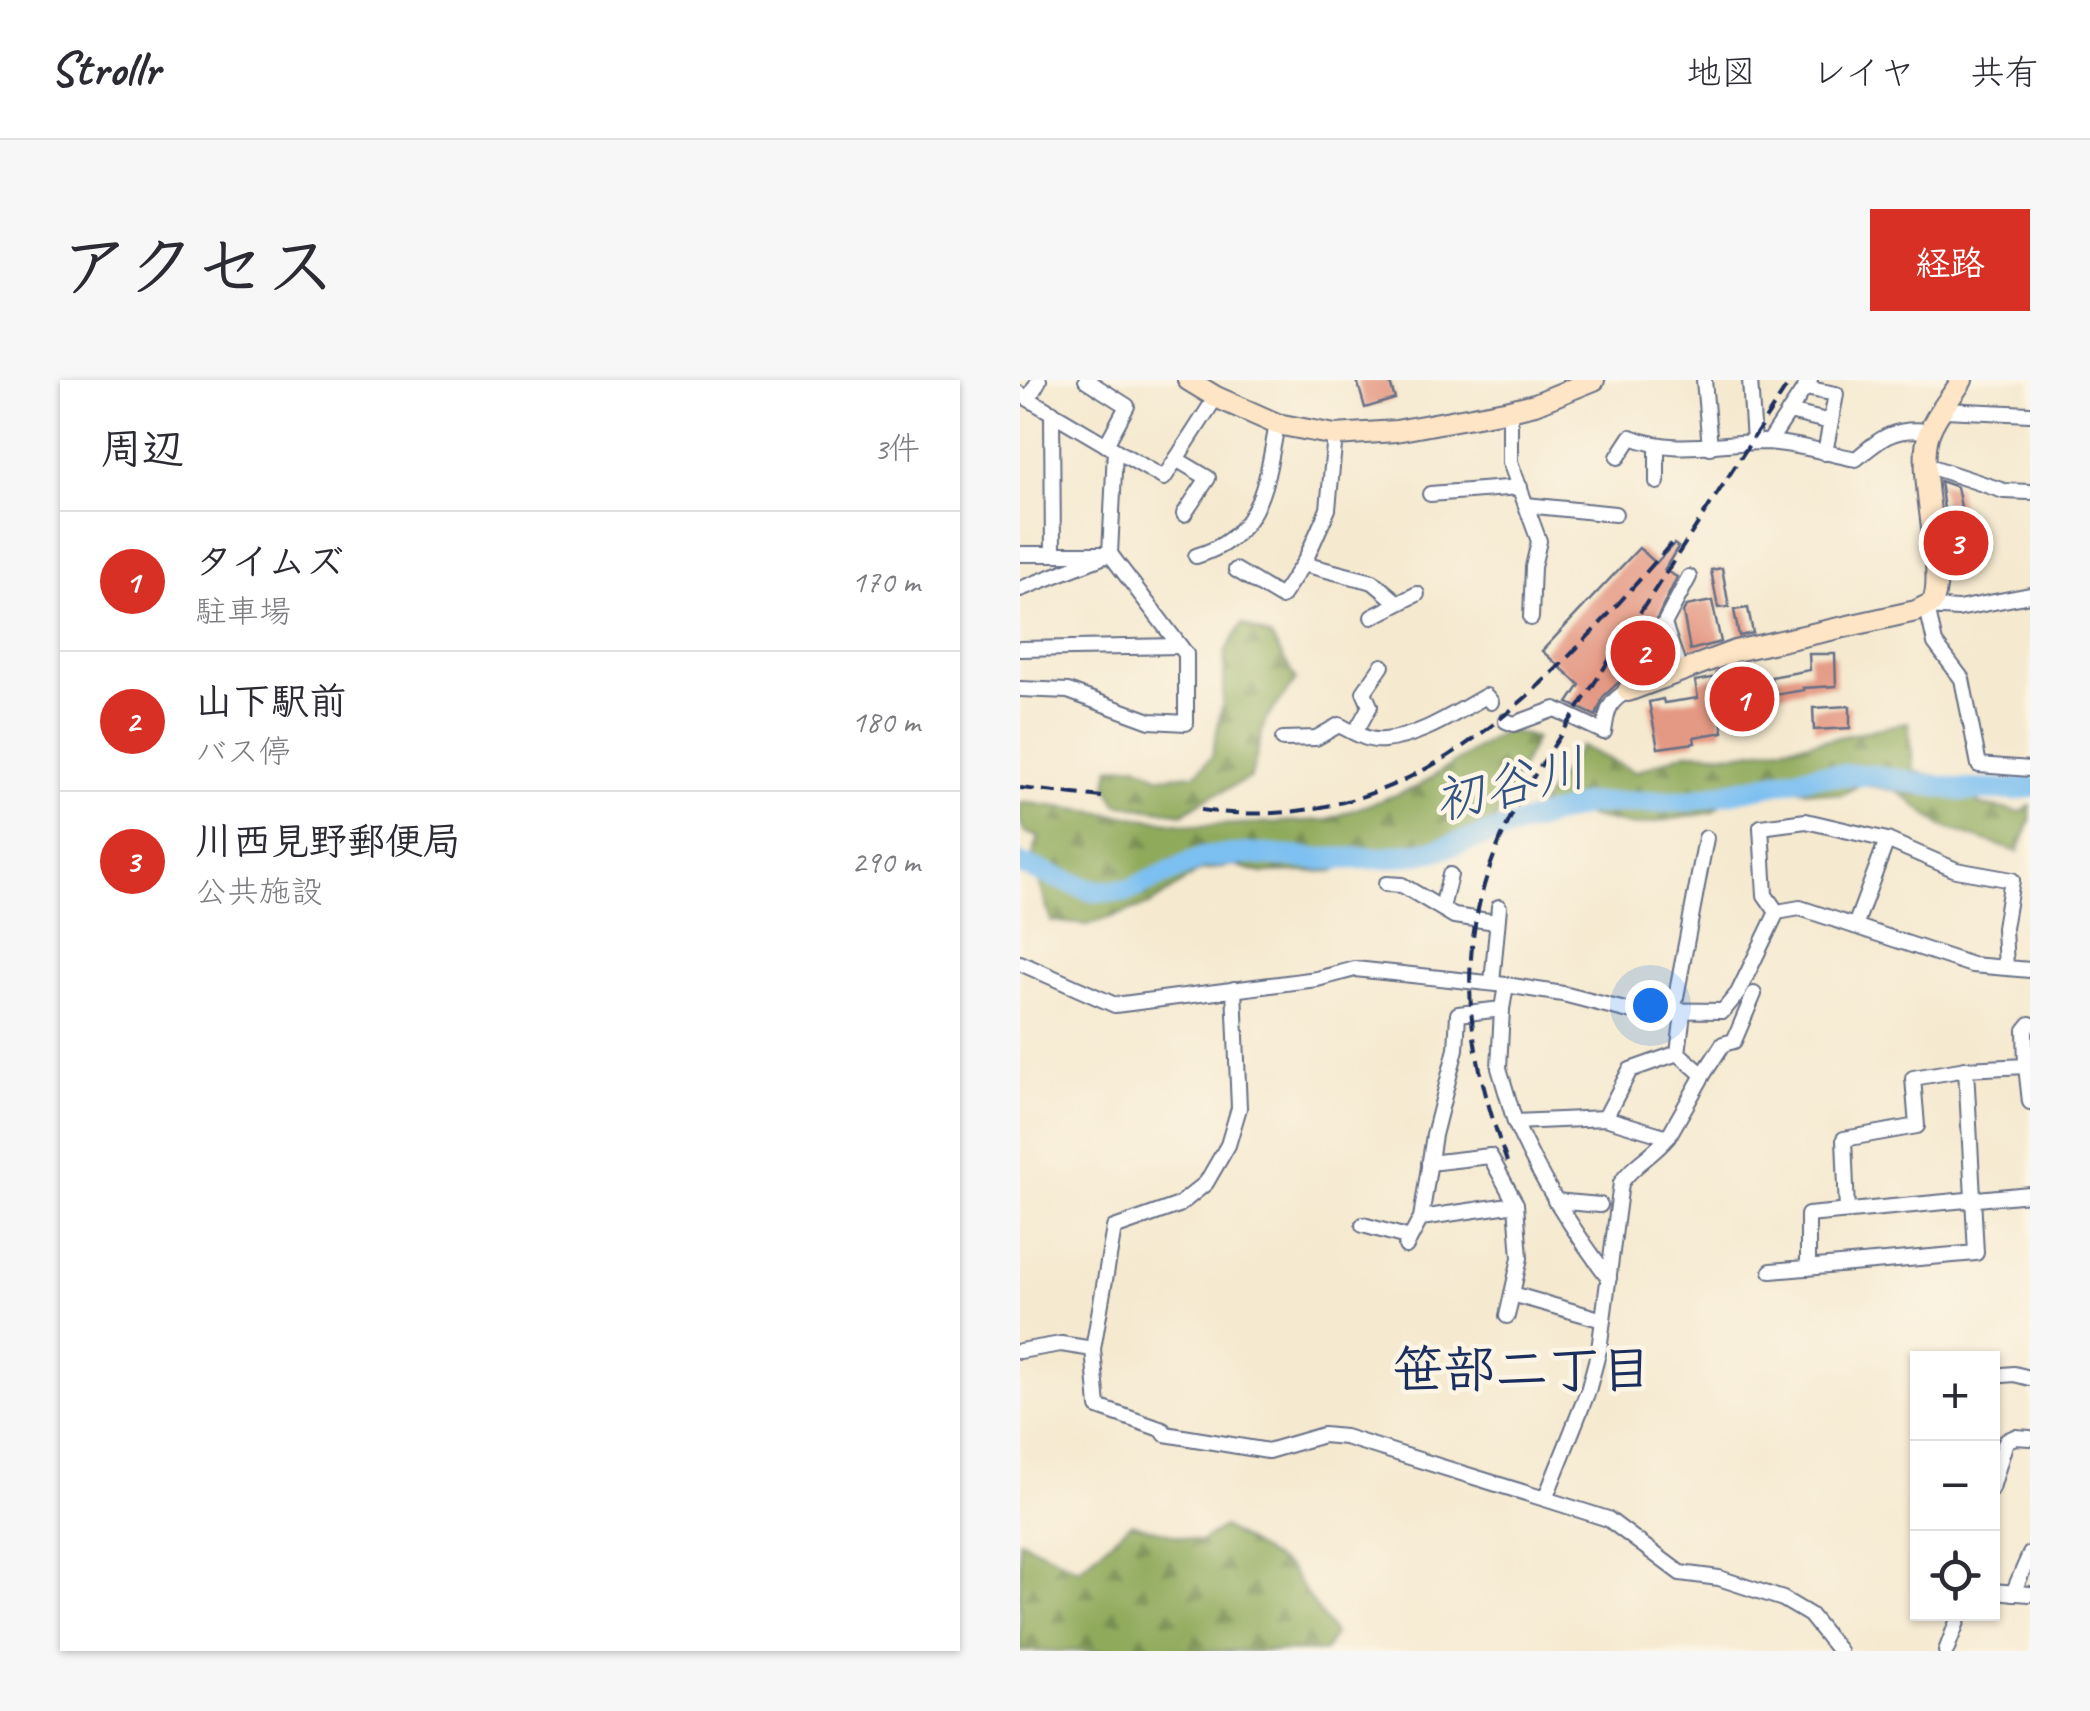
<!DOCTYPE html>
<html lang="ja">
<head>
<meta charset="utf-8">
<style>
  body { margin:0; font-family:Caveat,"Klee One",sans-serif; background:#f7f7f7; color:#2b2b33 }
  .controls { position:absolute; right:30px; bottom:30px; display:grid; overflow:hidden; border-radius:0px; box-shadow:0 2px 8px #0004 }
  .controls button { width:90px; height:90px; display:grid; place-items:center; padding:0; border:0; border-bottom:2px solid #e1e1e2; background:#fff; color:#2b2b33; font:50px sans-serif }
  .you { position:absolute; left:630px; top:625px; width:35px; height:35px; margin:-25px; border:8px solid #fff; border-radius:50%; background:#1a73e8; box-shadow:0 0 0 15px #1a73e833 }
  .badge { display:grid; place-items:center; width:65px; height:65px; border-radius:50%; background:#d93025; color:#fff; font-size:32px; font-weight:700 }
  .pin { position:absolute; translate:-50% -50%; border:5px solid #fff; box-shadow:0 2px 10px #0006 }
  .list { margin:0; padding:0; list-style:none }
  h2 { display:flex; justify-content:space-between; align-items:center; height:130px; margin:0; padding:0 40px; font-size:42px }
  h2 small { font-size:32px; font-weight:400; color:#7c7c81 }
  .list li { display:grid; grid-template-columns:65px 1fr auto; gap:30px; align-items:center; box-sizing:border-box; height:140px; padding:0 40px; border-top:2px solid #e1e1e2 }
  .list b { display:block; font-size:38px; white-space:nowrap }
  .list p { margin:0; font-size:32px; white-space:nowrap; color:#7c7c81 }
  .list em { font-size:32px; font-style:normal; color:#7c7c81 }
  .icon { flex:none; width:55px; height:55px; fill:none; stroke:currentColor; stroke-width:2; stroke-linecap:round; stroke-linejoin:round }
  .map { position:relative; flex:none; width:1010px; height:1271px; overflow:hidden; border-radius:0px }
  header { display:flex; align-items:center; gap:60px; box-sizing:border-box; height:140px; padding:0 50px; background:#fff; border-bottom:2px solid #e1e1e2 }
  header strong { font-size:48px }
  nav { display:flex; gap:55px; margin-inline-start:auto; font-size:35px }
  .intro { display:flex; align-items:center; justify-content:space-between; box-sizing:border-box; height:240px; padding:0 60px }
  h1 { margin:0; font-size:70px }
  .button { padding:25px 45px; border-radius:0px; background:#d93025; color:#fff; font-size:35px; font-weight:700 }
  main { display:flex; gap:60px; padding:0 60px }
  aside { flex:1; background:#fff; border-radius:0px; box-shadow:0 2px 8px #0004 }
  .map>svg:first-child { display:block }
  .forest { fill:url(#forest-firs); stroke:#566c5d; stroke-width:2.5 }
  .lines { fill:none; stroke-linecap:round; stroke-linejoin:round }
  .river { stroke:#7bbff1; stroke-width:22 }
  .building { fill:#e49984 }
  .street-casing { stroke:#677086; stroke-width:18 }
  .secondary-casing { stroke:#677086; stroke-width:24 }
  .street { stroke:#fff; stroke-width:14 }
  .secondary { stroke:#fee5c5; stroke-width:20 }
  .rail { stroke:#1b2f5e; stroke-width:4; stroke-dasharray:15 8; stroke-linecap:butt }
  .labels { text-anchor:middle; stroke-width:9; stroke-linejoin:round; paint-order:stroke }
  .water-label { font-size:52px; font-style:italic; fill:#335383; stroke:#fcf5e5 }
  .neighbourhood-label { font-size:52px; font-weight:bold; fill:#1b2f5e; stroke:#fcf5e5 }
</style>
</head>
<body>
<header>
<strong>Strollr</strong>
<nav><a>地図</a><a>レイヤ</a><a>共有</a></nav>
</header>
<div class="intro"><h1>アクセス</h1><a class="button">経路</a></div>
<main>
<aside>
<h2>周辺<small>3件</small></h2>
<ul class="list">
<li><span class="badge">1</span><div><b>タイムズ</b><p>駐車場</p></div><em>170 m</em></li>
<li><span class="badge">2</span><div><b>山下駅前</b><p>バス停</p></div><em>180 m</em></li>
<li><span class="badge">3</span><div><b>川西見野郵便局</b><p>公共施設</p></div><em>290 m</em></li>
</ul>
</aside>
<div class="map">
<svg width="1010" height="1271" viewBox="0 0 1010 1271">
  <defs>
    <pattern id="forest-firs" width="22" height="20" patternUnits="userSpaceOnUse" patternTransform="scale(2.5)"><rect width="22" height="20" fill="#90aa5c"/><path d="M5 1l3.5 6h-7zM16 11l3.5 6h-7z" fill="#758b4f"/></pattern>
  </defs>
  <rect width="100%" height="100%" fill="#fcf5e5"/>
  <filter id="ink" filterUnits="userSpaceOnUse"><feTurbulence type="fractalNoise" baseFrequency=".01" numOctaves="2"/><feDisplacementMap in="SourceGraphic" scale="20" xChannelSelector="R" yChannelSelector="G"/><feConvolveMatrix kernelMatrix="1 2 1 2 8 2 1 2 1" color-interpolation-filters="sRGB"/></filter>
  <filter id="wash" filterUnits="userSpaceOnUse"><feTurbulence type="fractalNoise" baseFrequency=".0048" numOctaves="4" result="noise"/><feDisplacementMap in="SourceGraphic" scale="40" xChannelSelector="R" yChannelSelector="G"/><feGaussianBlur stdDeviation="2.25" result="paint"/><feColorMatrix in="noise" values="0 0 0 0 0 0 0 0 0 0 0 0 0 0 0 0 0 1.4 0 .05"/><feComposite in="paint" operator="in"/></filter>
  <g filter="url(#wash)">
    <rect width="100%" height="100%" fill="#f5e9cf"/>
    <g class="forest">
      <path d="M222,244L251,257L276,300L245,341L231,397C204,412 188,414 163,434L97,424L87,406L90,387L117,385L140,397L176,394L192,376L203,322L205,272Z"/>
      <path d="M888,342L894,391L944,403L960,425L1002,432L1010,426V441L998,472L921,446L878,411L841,404L821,415L726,402L692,432L614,446L519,426L561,366L615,392L667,372L716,374L810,359Z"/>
      <path d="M485,350L516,358L473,443L312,491L242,493L214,485L179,491L131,524L67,545L31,541L12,478L19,457L4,452L0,440V422L179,446L306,440L395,408Z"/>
      <path d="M111,1143L180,1162L203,1147L269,1188L314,1254L305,1271H0V1160L59,1189Z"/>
    </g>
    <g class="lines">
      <path class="river" d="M0,484L73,511H107L183,477L231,474L297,479L364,478L413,471L567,424L668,421L797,395H849L941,410H993L1010,407"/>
    </g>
    <g id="blocks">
      <g class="building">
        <path d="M337,0H369L375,19L345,28Z"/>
        <path d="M920,101L937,107L941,127L924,129Z"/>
        <path d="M944,151L948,173L929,176L927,153Z"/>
        <path d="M654,164L658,167L644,190L657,197L634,245L600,301L583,317L576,336L548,323L560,305L522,271L619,168L636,183Z"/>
        <path d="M702,188L709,227L698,228L691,190Z"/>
        <path d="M692,221L701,262L670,270L663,232L666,226Z"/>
        <path d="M728,228L733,253L719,256L714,230Z"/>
        <path d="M789,274H815L816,306L783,308L784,310L754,315L751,297L790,290Z"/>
        <path d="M710,288L713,307L696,309L703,352L674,357L675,363L638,368L629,322L643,319L644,323L678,318L675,301L697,297L696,293Z"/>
        <path d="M830,326V348L794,350L793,328Z"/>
      </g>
    </g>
  </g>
  <g filter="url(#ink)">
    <use href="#blocks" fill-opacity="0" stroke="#677086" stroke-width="2.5"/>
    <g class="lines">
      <g class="street-casing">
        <g id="street">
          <path d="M66,0L107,26L86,65"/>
          <path d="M684,0L690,67"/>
          <path d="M730,0L734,62"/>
          <path d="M785,8L816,14L805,73"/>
          <path d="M0,14L95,70L90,174H0"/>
          <path d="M9,18L19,0"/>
          <path d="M490,30V82L519,161L513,187L511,238"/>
          <path d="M924,30L1010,34"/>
          <path d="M32,32L33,174"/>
          <path d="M769,32L811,42"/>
          <path d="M749,62L790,0"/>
          <path d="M637,66V102"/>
          <path d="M95,70L144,98L196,17"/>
          <path d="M598,77L611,57C655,75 698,62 743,62C774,63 806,73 836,79C862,57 874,47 909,51"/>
          <path d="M156,79L188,98L164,134"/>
          <path d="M906,85L984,111L1010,112"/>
          <path d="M410,114L500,107"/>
          <path d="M506,125L595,134"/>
          <path d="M176,176C242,157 246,102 257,44"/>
          <path d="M283,184L353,202L378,223"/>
          <path d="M216,190L261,217L285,181L308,129L315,55"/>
          <path d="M0,209L90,174L166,274V343L130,341L48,311L0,309"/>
          <path d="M1010,215L938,229L907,227L915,263L942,299L959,385L1010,389"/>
          <path d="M352,237L397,214"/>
          <path d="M0,269L160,266"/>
          <path d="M660,290L644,244L669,197"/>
          <path d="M486,341L494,344L535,329L584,352C587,331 588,321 608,311"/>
          <path d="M335,353L350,326L344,312L362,286"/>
          <path d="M263,359L296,358L319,345C333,352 348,362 364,360C400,357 435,333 466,316L471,322"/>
          <path d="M366,504L382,505L434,536L476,542"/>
          <path d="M422,528L430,495"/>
          <path d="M835,546L867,460"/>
          <path d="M0,583L95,625L297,599L335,589L486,605L543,614L605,630L703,631L718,613L757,532"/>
          <path d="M986,588L984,548L992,500L936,490L867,460L786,441L741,447L745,515L757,532L780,528L952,585L1010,590"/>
          <path d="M472,603L479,527"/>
          <path d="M214,609L219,728L208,765L186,803L159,825L94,848L73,969L78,1027L143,1050L145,1054L248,1071L303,1055L325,1057L525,1119L568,1011L579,970L601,803C613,784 634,775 648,757"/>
          <path d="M482,629L479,688L495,742L585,738L648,757L683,695L658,673L663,633"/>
          <path d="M653,633L686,458"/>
          <path d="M1006,686L1010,722"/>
          <path d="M683,695L703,664L714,661L734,614"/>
          <path d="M585,738L610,690L658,673"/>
          <path d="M495,742C520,799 551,848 589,898"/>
          <path d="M409,783L470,776L496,824L500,878L487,936"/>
          <path d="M535,821L580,825"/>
          <path d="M827,831L824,759L897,746L893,698L946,689"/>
          <path d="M401,838L414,755L436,669L438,634L482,629L486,605"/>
          <path d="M343,845L390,858"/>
          <path d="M386,866L401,838L496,824"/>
          <path d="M788,888V835L1010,814"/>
          <path d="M751,891L956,873L946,689L1006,686L1005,650L1010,644"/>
          <path d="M492,914L583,940"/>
          <path d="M0,971L41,964L73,969"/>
          <path d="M972,996L994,994L1010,998"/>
          <path d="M972,1108L986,1061L995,1057L1010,1058"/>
          <path d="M525,1119L588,1139L660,1193L699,1198L763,1219L790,1235L819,1271"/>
          <path d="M972,1211L1010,1214"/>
          <path d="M993,1213L1010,1174"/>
          <path d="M926,1271L940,1234"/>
        </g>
      </g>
      <g class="secondary-casing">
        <g id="secondary">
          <path d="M168,0L196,17L257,44L315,55L376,51L490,30L515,24L574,0"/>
          <path d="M608,311L715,271L896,231L912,223C927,197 899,103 907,61C911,39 931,19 942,0"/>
        </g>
      </g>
      <use href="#street" class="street"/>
      <use href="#secondary" class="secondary"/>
      <g class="rail">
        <path d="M0,408L82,417"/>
        <path d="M181,430C398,459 527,306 656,158"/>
        <path d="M487,782C438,646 432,540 505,410L771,0"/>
      </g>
    </g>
  </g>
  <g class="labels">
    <g class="water-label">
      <text transform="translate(490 404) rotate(-14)" y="18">初谷川</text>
    </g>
    <g class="neighbourhood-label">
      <text x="502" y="1007">笹部二丁目</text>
    </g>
  </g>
</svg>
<div class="controls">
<button>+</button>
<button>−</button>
<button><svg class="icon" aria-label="locate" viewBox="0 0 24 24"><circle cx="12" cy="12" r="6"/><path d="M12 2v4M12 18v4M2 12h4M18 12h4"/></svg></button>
</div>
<div class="you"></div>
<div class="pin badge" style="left:722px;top:319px">1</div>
<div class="pin badge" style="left:623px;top:273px">2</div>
<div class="pin badge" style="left:936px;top:163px">3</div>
</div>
</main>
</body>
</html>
